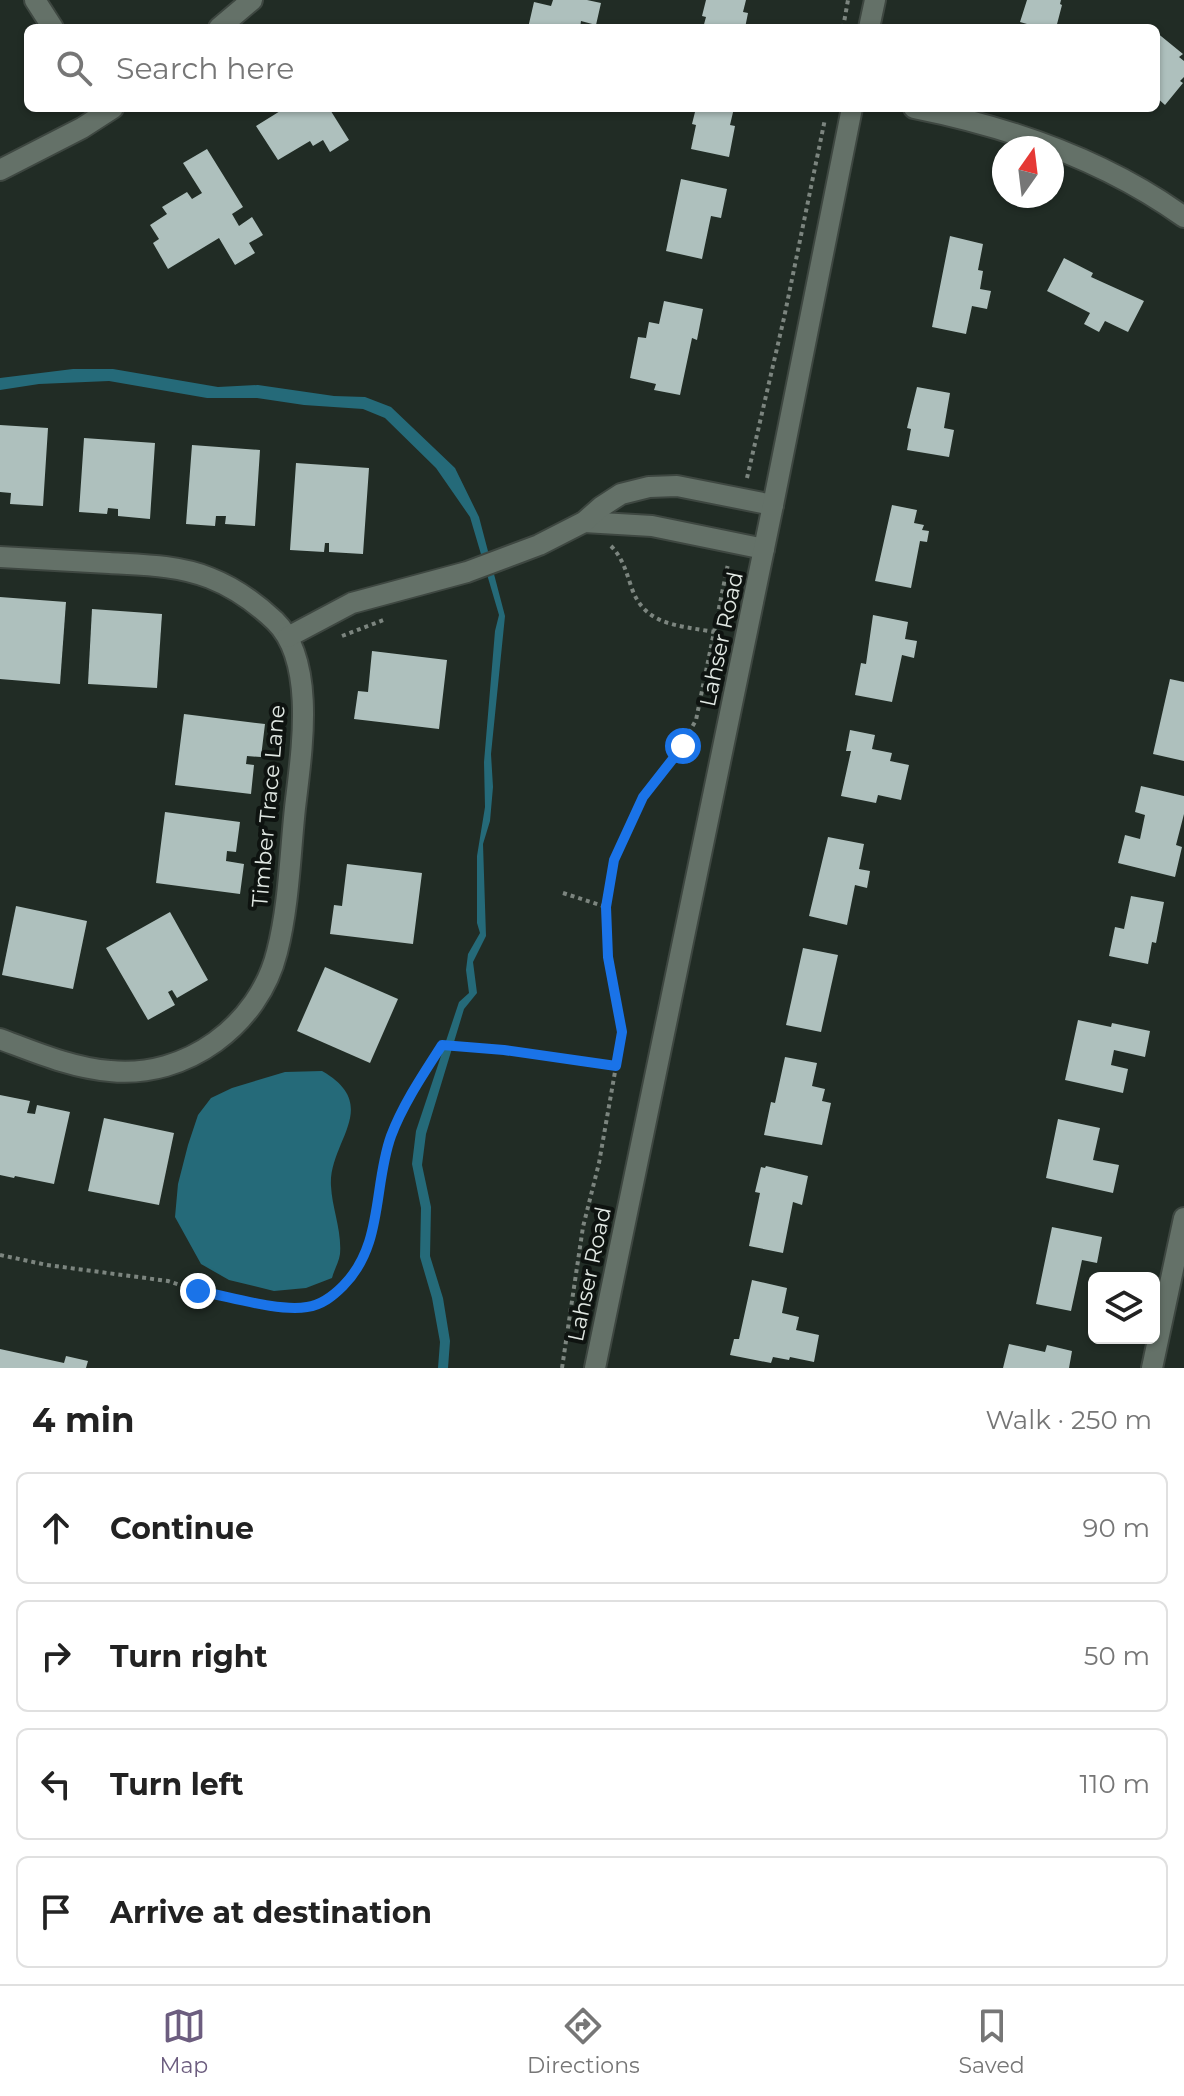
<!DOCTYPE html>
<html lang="en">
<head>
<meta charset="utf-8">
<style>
  body { margin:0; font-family:Montserrat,sans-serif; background:#f2f2f2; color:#222 }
  .controls { position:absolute; right:24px; bottom:24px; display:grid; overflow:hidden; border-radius:12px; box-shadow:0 2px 6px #0004 }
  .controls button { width:72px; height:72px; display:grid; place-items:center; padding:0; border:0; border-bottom:2px solid #e0e0e0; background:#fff; color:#222; font:40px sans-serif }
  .compass { position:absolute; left:992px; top:136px; width:72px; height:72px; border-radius:50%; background:#fff; box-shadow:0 2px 6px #0004; rotate:14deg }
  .stop { position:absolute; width:24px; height:24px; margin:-18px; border:6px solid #1a73e8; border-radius:50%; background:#fff }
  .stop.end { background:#1a73e8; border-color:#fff; box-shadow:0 2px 8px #0008 }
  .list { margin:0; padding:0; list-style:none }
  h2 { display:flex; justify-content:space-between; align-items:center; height:104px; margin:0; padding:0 32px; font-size:34px }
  h2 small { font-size:26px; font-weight:400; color:#767676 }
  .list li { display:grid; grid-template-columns:52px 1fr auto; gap:24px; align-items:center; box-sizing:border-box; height:112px; margin:0 16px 16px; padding:0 16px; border:2px solid #e0e0e0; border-radius:12px }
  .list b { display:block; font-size:30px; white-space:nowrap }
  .list em { font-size:26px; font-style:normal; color:#767676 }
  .icon { flex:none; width:44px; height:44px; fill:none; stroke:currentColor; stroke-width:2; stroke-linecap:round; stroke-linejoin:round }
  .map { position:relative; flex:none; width:1184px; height:1368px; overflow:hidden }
  .search { position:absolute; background:#fff; box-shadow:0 2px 6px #0004; left:24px; right:24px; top:24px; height:88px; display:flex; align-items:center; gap:20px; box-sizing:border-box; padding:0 28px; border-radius:12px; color:#767676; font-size:30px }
  .sheet { height:616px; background:#fff }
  nav { display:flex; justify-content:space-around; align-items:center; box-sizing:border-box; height:112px; border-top:2px solid #e0e0e0; background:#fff; font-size:22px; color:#767676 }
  nav a { display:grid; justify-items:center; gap:4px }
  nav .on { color:#6c5d7f }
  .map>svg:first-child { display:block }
  .water { fill:#256a79 }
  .building { fill:#aec0bd }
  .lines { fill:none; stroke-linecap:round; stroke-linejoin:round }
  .minor-casing { stroke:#3e4741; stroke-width:24 }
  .path { stroke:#7c857f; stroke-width:4; stroke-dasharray:4 4; stroke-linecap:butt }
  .minor { stroke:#647168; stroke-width:20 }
  .route { stroke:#1a73e8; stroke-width:10 }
  .labels { text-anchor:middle; stroke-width:8; stroke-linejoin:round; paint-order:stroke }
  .street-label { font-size:22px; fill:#e1e8e3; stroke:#0e1310 }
</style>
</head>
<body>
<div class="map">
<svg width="1184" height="1368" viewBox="0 0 1184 1368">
  <rect width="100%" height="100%" fill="#212c25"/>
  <g class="water">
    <path d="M73,369H113L218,387L258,385L334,396L365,397L391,407L455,468L479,517L505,616L491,754L493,787L490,821L483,844L486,936L473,962L477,993L464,1009L426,1134L422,1165L431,1207L430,1256L443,1298L450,1341L448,1368H438L440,1342L432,1298L420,1257L421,1208L412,1164L416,1131L459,1002L469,993L466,970L468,954L480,933L477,923V856L485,807L484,762L495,631L499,615L470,517L436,468L385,418L363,409L304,405L257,398H207L109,381L39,384L0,390V378Z"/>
    <path d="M322,1071C383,1106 328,1142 331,1186C332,1208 342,1231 340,1254C339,1262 334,1270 332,1278L306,1288L274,1291L229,1280L201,1264L175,1217L178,1184L188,1145L198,1115L211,1098L232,1088L285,1072Z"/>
  </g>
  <g class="building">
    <path d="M553,0H587L601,3L596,25L581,21L580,28H528L534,2L551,6Z"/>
    <path d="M706,0H746L743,12L748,13L745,28H703L706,17L702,16Z"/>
    <path d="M1027,0H1061L1060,4L1062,5L1056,28H1041L1020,22Z"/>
    <path d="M1156,32L1183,54L1179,57L1184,61V77L1180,81L1183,83L1165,105L1156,97Z"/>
    <path d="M285,108H329L349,140L330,152L323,140L313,146L310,141L278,160L256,126Z"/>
    <path d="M696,108H734L730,125L735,126L729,157L691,149L696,125L692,124Z"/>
    <path d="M207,149L243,207L232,214L239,226L252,217L263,235L249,243L255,253L235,265L219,238L168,269L153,243L159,239L150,225L167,214L162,207L187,192L192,199L202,193L183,163Z"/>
    <path d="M681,179L727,189L721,218L711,216L702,259L666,251Z"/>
    <path d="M950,236L983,244L978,270L983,271L980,289L991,291L987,309L972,306L966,334L932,327Z"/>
    <path d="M1064,258L1093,273L1091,277L1144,301L1128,332L1105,321L1099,332L1084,324L1090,313L1047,291Z"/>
    <path d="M664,301L703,309L697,340L692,338L680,395L654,390L656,384L630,378L638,337L646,338L649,322L659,324Z"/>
    <path d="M917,387L950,393L944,428L954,430L949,457L907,450L911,429L907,428Z"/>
    <path d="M0,425L48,428L43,506L10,504L11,493L0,492Z"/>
    <path d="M84,438L155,443L150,519L118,516V509L108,508L107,514L79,512Z"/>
    <path d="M192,445L260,450L255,526L225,524L226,516H216L215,526L186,524Z"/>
    <path d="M296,463L369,468L363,554L329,552V543H325L324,552L290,550Z"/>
    <path d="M892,505L917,510L914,523L924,525L922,530L929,531L927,542L920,541L911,588L875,581Z"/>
    <path d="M0,597L66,602L60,684L0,679Z"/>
    <path d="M92,609L162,614L157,688L88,684Z"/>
    <path d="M873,615L908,622L905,639L917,641L914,658L902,655L892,702L855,695L861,663L866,664Z"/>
    <path d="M372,651L447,660L439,729L354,719L358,691L368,692Z"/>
    <path d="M1170,679L1184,682V761L1153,754Z"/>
    <path d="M184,714L265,724L261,757L247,756L246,764L254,765L251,794L175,785Z"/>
    <path d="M850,730L875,735L872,749L892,753L890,761L909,765L901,800L878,795L876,803L841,796L851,751H846Z"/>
    <path d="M1141,786L1184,796V814L1176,845L1182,847L1175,877L1118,863L1125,835L1140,839L1145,815L1135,812Z"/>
    <path d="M165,812L240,822L236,852L227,851L226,861L244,864L240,894L156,883Z"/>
    <path d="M828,837L864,844L859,869L870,871L867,888L855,885L847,925L809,916Z"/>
    <path d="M347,864L422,873L413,944L330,934L334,905L342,906Z"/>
    <path d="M1131,896L1164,902L1156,943L1152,942L1148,964L1109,956L1115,927L1124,929Z"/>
    <path d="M16,906L87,921L73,989L2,975Z"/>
    <path d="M170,912L208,980L177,998L172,990L168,992L175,1005L148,1020L106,948Z"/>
    <path d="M803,948L838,955L821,1032L786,1025Z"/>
    <path d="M325,967L398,999L370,1063L297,1031Z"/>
    <path d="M1078,1020L1111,1027L1112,1023L1150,1031L1145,1057L1114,1050L1111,1065L1128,1069L1123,1093L1065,1080Z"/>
    <path d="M785,1057L817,1063L812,1086L825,1089L822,1101L831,1103L822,1145L764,1135L771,1102L775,1103Z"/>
    <path d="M0,1095L30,1101L27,1113L35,1114L37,1105L70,1112L54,1184L15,1176L14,1178L0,1175Z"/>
    <path d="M104,1118L174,1133L159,1205L88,1191Z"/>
    <path d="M1058,1119L1100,1128L1093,1160L1119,1165L1113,1193L1046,1178Z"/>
    <path d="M766,1166L808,1176L802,1205L793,1202L783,1253L749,1246L760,1193L755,1192L761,1167L765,1168Z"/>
    <path d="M1052,1227L1102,1237L1097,1263L1082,1260L1071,1311L1036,1304Z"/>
    <path d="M752,1280L787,1288L782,1313L799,1317L796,1330L819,1335L814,1362L790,1357L789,1360L773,1357L771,1363L730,1355L734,1339H739Z"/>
    <path d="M1009,1344L1045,1352L1047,1345L1072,1351L1069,1368H1003Z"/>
    <path d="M0,1349L64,1363L66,1356L88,1361L86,1368H0Z"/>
  </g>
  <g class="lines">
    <g class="minor-casing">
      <g id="minor">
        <path d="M35,0L53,28"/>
        <path d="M219,28L252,0"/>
        <path d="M869,28L875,0"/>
        <path d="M914,108C1009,127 1105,160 1184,217"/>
        <path d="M0,170L82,128L113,108"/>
        <path d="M584,522L652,526L764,549"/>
        <path d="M0,557C36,559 72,561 109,563C142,565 178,565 210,578C233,587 257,604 275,621C317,662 301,755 295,808C290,855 289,905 277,952C259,1025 186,1079 110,1071C72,1068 35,1052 0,1039"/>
        <path d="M288,637L352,603L467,572L539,545L584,522L601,507L621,494L649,487L677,486L773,505"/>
        <path d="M595,1368L773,505L852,108"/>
        <path d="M1152,1368L1184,1218"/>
      </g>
    </g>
    <g class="path">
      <path d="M843,28L848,0"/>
      <path d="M747,478L784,318L825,119"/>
      <path d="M611,546C622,557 626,571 631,586C644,626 677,625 714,632"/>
      <path d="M342,636L386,619"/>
      <path d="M563,893L606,907"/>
      <path d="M0,1255L47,1265L168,1281L198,1291L266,1304L307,1307L330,1299L361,1263L373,1232L391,1137L414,1090L442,1045L504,1050L615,1066"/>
      <path d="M562,1368L583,1227L599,1163L622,1032L608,957L606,907L614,860L643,797L671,764L696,720L728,564"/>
    </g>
    <use href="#minor" class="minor"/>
  </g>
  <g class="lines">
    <path class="route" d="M198,1291C228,1296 278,1312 307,1307C322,1305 333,1296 343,1286C384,1245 373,1186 391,1136C403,1104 424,1073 442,1045L504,1050L616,1066L622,1032L608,957L606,907L614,860L643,797L683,746"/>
  </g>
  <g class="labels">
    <g class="street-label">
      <text transform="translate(721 639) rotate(-78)" y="8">Lahser Road</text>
      <text transform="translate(268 806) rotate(-85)" y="8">Timber Trace Lane</text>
      <text transform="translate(589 1274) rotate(-78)" y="8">Lahser Road</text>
    </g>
  </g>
</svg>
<div class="controls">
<button><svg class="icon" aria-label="layers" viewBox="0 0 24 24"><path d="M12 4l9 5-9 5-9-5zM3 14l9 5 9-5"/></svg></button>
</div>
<svg class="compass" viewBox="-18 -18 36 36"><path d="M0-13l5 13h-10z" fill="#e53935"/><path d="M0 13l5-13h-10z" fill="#767676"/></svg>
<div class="stop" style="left:683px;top:746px"></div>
<div class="stop end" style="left:198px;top:1291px"></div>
<div class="search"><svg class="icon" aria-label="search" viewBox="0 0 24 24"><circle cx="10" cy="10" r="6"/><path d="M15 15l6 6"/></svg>Search here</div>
</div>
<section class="sheet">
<h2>4 min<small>Walk · 250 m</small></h2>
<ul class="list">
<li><svg class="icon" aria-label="ahead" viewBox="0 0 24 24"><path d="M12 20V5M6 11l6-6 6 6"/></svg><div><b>Continue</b></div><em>90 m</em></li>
<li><svg class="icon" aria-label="right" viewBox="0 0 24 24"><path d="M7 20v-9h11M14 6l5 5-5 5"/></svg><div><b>Turn right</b></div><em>50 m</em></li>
<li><svg class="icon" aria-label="left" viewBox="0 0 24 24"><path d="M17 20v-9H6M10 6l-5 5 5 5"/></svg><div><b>Turn left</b></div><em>110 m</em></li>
<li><svg class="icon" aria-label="arrive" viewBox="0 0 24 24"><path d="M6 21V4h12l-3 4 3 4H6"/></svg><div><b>Arrive at destination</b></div></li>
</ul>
</section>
<nav>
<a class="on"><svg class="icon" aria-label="map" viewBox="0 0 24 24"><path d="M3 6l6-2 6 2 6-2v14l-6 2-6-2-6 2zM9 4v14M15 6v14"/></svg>Map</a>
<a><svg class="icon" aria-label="directions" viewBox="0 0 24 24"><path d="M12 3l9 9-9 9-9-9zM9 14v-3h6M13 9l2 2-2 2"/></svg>Directions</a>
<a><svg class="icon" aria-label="saved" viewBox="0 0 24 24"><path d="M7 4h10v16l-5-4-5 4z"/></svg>Saved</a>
</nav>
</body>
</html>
